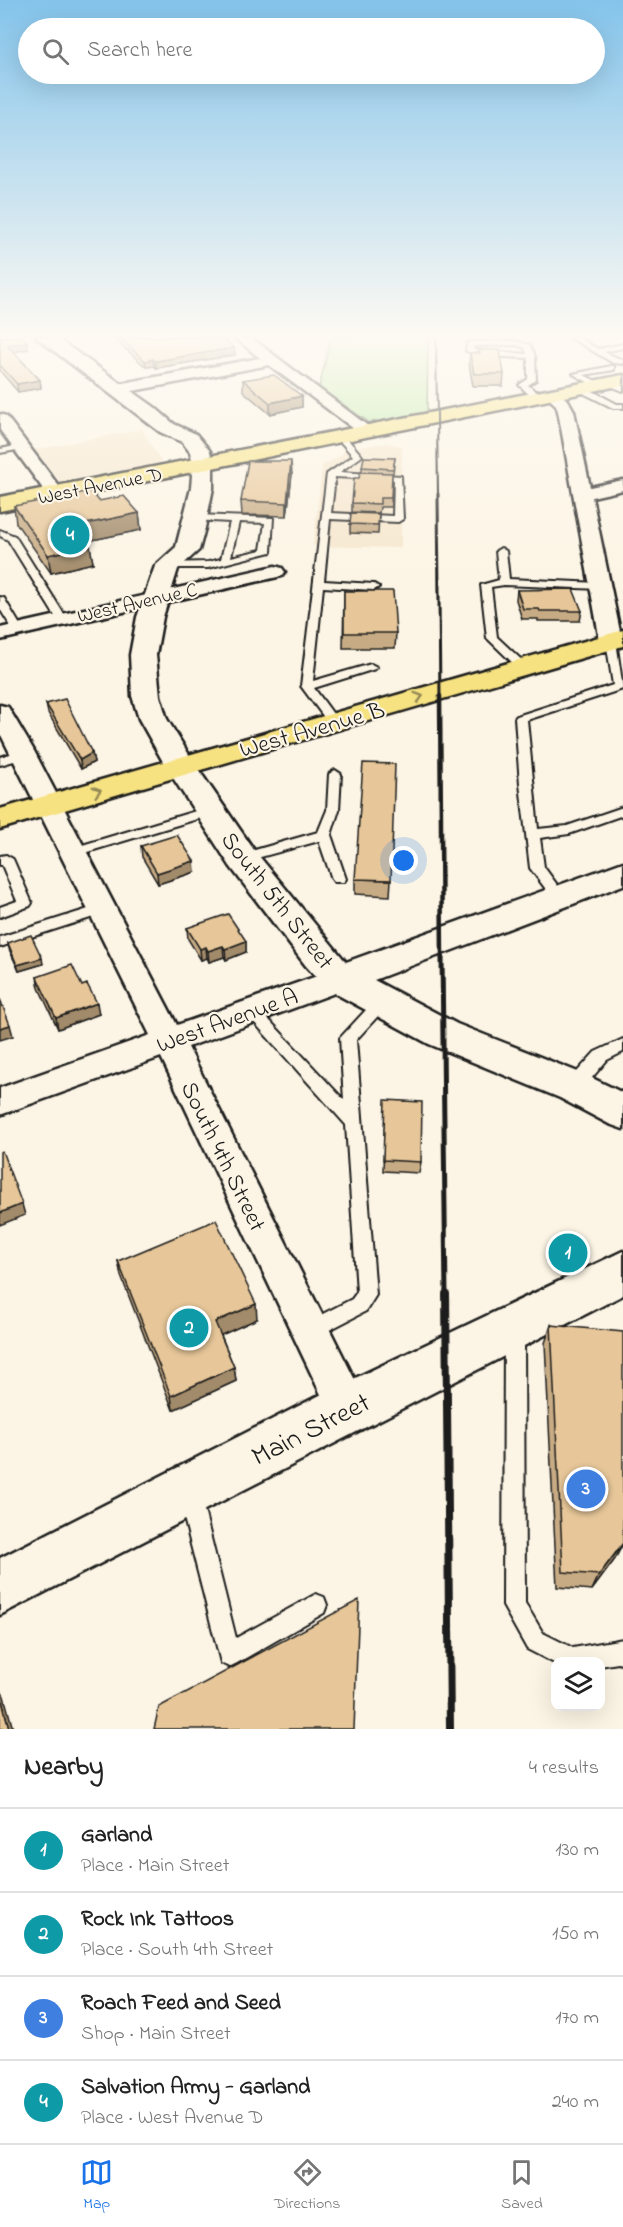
<!DOCTYPE html>
<html lang="en">
<head>
<meta charset="utf-8">
<style>
  body { margin:0; font-family:"Indie Flower",sans-serif; background:#f2f2f2; color:#222 }
  .controls { position:absolute; right:18px; bottom:18px; display:grid; overflow:hidden; border-radius:12px; box-shadow:0 6px 24px #0002 }
  .controls button { width:54px; height:54px; display:grid; place-items:center; padding:0; border:0; border-bottom:2px solid #e0e0e0; background:#fff; color:#222; font:30px sans-serif }
  .you { position:absolute; left:404px; top:861px; width:21px; height:21px; margin:-15px; border:4px solid #fff; border-radius:50%; background:#1a73e8; box-shadow:0 0 0 9px #1a73e833 }
  .badge { display:grid; place-items:center; width:39px; height:39px; border-radius:50%; background:#1a73e8; color:#fff; font-size:20px; font-weight:700 }
  .pin { position:absolute; translate:-50% -50%; border:3px solid #fff; box-shadow:0 2px 6px #0006 }
  .list { margin:0; padding:0; list-style:none }
  h2 { display:flex; justify-content:space-between; align-items:center; height:78px; margin:0; padding:0 24px; font-size:26px }
  h2 small { font-size:20px; font-weight:400; color:#767676 }
  .list li { display:grid; grid-template-columns:39px 1fr auto; gap:18px; align-items:center; box-sizing:border-box; height:84px; padding:0 24px; border-top:2px solid #e0e0e0 }
  .list b { display:block; font-size:22px; white-space:nowrap }
  .list p { margin:0; font-size:20px; white-space:nowrap; color:#767676 }
  .list em { font-size:20px; font-style:normal; color:#767676 }
  .icon { flex:none; width:33px; height:33px; fill:none; stroke:currentColor; stroke-width:2; stroke-linecap:round; stroke-linejoin:round }
  .map { position:relative; flex:none; width:623px; height:1729px; overflow:hidden }
  .search { position:absolute; background:#fff; box-shadow:0 6px 24px #0002; left:18px; right:18px; top:18px; height:66px; display:flex; align-items:center; gap:15px; box-sizing:border-box; padding:0 21px; border-radius:33px; color:#767676; font-size:22px }
  .sheet { height:414px; background:#fff }
  nav { display:flex; justify-content:space-around; align-items:center; box-sizing:border-box; height:84px; border-top:2px solid #e0e0e0; background:#fff; font-size:16px; color:#767676 }
  nav a { display:grid; justify-items:center; gap:3px }
  nav .on { color:#1a73e8 }
  .map>svg:first-child { display:block }
  .built { fill:#f6e7ce }
  .green { fill:#bdeaa7; stroke:#6c8362; stroke-width:1.5 }
  .lines { fill:none; stroke-linecap:round; stroke-linejoin:round }
  .service-casing { stroke:#1c1c1c; stroke-width:4 }
  .minor-casing { stroke:#1c1c1c; stroke-width:5 }
  .tertiary-casing { stroke:#1c1c1c; stroke-width:5 }
  .secondary-casing { stroke:#1c1c1c; stroke-width:5 }
  .primary-casing { stroke:#1c1c1c; stroke-width:5 }
  .service { fill:#fcf5e5; fill-rule:evenodd }
  .minor { fill:#fcf5e5; fill-rule:evenodd }
  .tertiary { fill:#fcf5e5; fill-rule:evenodd }
  .secondary { fill:#fcf5e5; fill-rule:evenodd }
  .primary { fill:#f6e281; fill-rule:evenodd }
  .rail-far4 { stroke:#1c1c1c; stroke-width:2 }
  .rail-far3 { stroke:#1c1c1c; stroke-width:3 }
  .rail-far2 { stroke:#1c1c1c; stroke-width:4.5 }
  .rail-far1 { stroke:#1c1c1c; stroke-width:5 }
  .rail { stroke:#1c1c1c; stroke-width:8 }
  .wall { fill:#c7ab84; stroke:#1c1c1c; stroke-width:1.5 }
  .shaded-wall { fill:#a28b6b; stroke:#1c1c1c; stroke-width:1.5 }
  .building { fill:#e7c799; stroke:#1c1c1c; stroke-width:1.5 }
  .oneway { stroke:#948954 }
  .labels { text-anchor:middle; stroke-width:4.5; stroke-linejoin:round; paint-order:stroke }
  .far-street-label { font-size:20px; fill:#1c1c1c; stroke:#fcf5e5 }
  .street-label { font-size:24px; fill:#1c1c1c; stroke:#fcf5e5 }
  .near-street-label { font-size:28px; fill:#1c1c1c; stroke:#fcf5e5 }
</style>
</head>
<body>
<div class="map">
<svg width="623" height="1729" viewBox="0 0 623 1729">
  <rect width="100%" height="100%" fill="#fcf5e5"/>
  <filter id="ink" filterUnits="userSpaceOnUse"><feTurbulence type="fractalNoise" baseFrequency=".0167" numOctaves="2"/><feDisplacementMap in="SourceGraphic" scale="12" xChannelSelector="R" yChannelSelector="G"/><feConvolveMatrix kernelMatrix="1 2 1 2 8 2 1 2 1" color-interpolation-filters="sRGB"/></filter>
  <g filter="url(#ink)">
    <g class="built">
      <path d="M142,429L162,463L60,482L33,450Z"/>
      <path d="M386,443L402,446L401,548L313,546L322,466L342,454L345,449Z"/>
    </g>
    <path class="green" d="M331,337H428L427,413L372,424L319,388Z"/>
    <g class="lines">
      <g class="service-casing">
        <g id="service">
          <path d="M569,337H577L598,349L623,344V348L604,352L623,360V364L613,363Z"/>
          <path d="M515,341L530,345L535,356L536,380L528,385L541,396V400H535L519,385L528,379V358L478,356L466,351L467,344L470,342ZM515,345L524,347L527,354L474,350L473,346Z"/>
          <path d="M611,366H614V370L584,375L600,383V387H597L573,374Z"/>
          <path d="M608,381L623,386V391L608,385Z"/>
          <path d="M579,387H585L617,404H623V408H613L579,391Z"/>
          <path d="M338,435H344L362,456L340,472L401,476L403,519L398,522L330,519L324,581L374,584L379,587L374,590L323,587L313,681L371,664L377,667L375,669L314,688L339,722L333,726L329,724L301,686L327,474L353,456L338,439ZM335,477L394,480L393,516L331,513Z"/>
          <path d="M20,445H23V449L0,453V449Z"/>
          <path d="M196,515L273,518L271,552L208,568H164L162,566L167,563L208,562L221,559L230,522L193,520V516ZM239,522L265,523L261,550L231,557Z"/>
          <path d="M0,530L15,536L67,619L66,621H58L8,540L0,536Z"/>
          <path d="M501,548L506,551L509,579L600,583L605,586L600,589L504,585L491,587L497,637L527,665V669H519L487,638L481,585L499,580L496,551Z"/>
          <path d="M0,597L4,598L23,630L22,632H14L13,630L0,609Z"/>
          <path d="M611,638L616,641L623,689L527,720L538,829L567,826L623,807V815L569,834L540,838L544,867L566,897L559,902L554,900L530,868L520,784L515,718L517,716L613,685L606,641Z"/>
          <path d="M24,750L30,754L28,757L0,765V757Z"/>
          <path d="M335,770L341,774L339,810L331,835L346,879L344,882H334L332,879L319,841L242,862L237,861L235,858L237,855L318,832L327,810L329,774Z"/>
          <path d="M209,807L214,808L215,811L214,814L74,856L67,852L69,849Z"/>
          <path d="M6,855L13,859L32,903L30,906L0,917V907L17,901L2,865H0V856Z"/>
          <path d="M101,905L108,910L106,913L0,947V937Z"/>
          <path d="M382,996L387,998L390,1002L387,1006L356,1040L376,1295L366,1311L310,1340L303,1338L300,1331L303,1324L352,1299L357,1292L346,1125L244,1011L247,1007L252,1005L257,1007L344,1100L340,1038L377,998Z"/>
          <path d="M623,1039V1052L607,1060L580,1092L574,1094L568,1092L566,1087L568,1082L595,1052Z"/>
          <path d="M514,1324L521,1326L524,1333L525,1603L543,1633L573,1648L623,1639V1665L618,1663L600,1666V1662H556V1664L527,1649L503,1606L504,1333L507,1326Z"/>
          <path d="M190,1487L198,1490L201,1498L236,1638L316,1594L324,1597L327,1605L324,1613L237,1663L229,1667L221,1663L179,1498L182,1490Z"/>
        </g>
      </g>
      <g class="minor-casing">
        <g id="minor">
          <path d="M234,337H250L376,432L374,435H362L269,365L117,394L109,389L117,384L260,358Z"/>
          <path d="M553,390L568,400L574,411L590,487L623,480V490L592,497L622,641L619,646L611,647L603,646L600,641L558,411L556,405L545,395Z"/>
          <path d="M0,414L6,416L61,489L64,493L61,497H49L0,430Z"/>
          <path d="M275,566L282,568L285,572L282,576L0,640V628Z"/>
          <path d="M0,705L8,707L33,749L177,1025L340,968L351,971L355,979L351,987L188,1047L362,1394L368,1408L362,1422L348,1428L334,1422L161,1057L0,1115V1088L150,1035L0,733Z"/>
        </g>
      </g>
      <g class="tertiary-casing">
        <path id="tertiary" d="M36,337H55L153,406L174,424L196,434L210,451L213,464V488L205,528L199,550L178,569L163,617L156,655L160,696L167,719L196,766L254,850L346,962L623,862V885L374,980L457,1024L588,1076L623,1093V1129L609,1124L560,1098L429,1044L327,989L306,966L230,866L166,767L139,719L132,696L130,655L137,617L155,566L176,547L191,488L193,464L190,452L182,442L160,432Z"/>
      </g>
      <g class="secondary-casing">
        <path id="secondary" d="M623,1251V1295L0,1615V1558L330,1390Z"/>
      </g>
      <g class="primary-casing">
        <g id="primary">
          <path d="M623,375V385L0,511V497Z"/>
          <path d="M623,630V646L0,829V809Z"/>
        </g>
      </g>
      <use href="#service" class="service"/>
      <use href="#minor" class="minor"/>
      <use href="#tertiary" class="tertiary"/>
      <use href="#secondary" class="secondary"/>
      <use href="#primary" class="primary"/>
      <path class="rail-far4" d="M436,337L438,495"/>
      <path class="rail-far3" d="M438,494L440,698"/>
      <path class="rail-far2" d="M440,696L442,959"/>
      <path class="rail-far1" d="M442,957L446,1296"/>
      <path class="rail" d="M446,1294L450,1729"/>
    </g>
    <g class="wall">
      <path d="M0,337L28,349L13,352L40,380L41,388L18,392L0,371Z"/>
      <path d="M112,337H220L235,355L156,368L154,366L146,367Z"/>
      <path d="M479,350L504,374L503,386H473L469,364L470,353H479Z"/>
      <path d="M243,380L302,396V407L270,414L243,391Z"/>
      <path d="M395,458L393,473H392L391,507H380L379,513L352,512V503L362,471V467Z"/>
      <path d="M292,474L287,516L242,515L241,501Z"/>
      <path d="M14,506L139,513L141,530L87,541L90,546L93,563L51,573L16,523Z"/>
      <path d="M379,514L378,534L350,533V524Z"/>
      <path d="M517,590L582,611L580,621H538V619H522L516,600Z"/>
      <path d="M344,591L396,633L395,648H343Z"/>
      <path d="M46,704L92,753L94,762L81,769L48,713Z"/>
      <path d="M141,846L195,872L158,884L142,857Z"/>
      <path d="M355,879L391,880L390,896L355,894Z"/>
      <path d="M187,928L246,941V952L226,960L224,957L209,962L207,958L201,960L188,939Z"/>
      <path d="M8,943L43,964L19,971L9,949Z"/>
      <path d="M37,977L82,986L99,1014L58,1029L39,988Z"/>
      <path d="M385,1111L421,1162L419,1173L383,1171Z"/>
      <path d="M118,1261L257,1319L221,1335L234,1367L236,1381L173,1410L121,1276Z"/>
      <path d="M551,1325L615,1559L592,1590L557,1587L545,1343Z"/>
    </g>
    <g class="shaded-wall">
      <path d="M27,342L28,349L8,353L7,345Z"/>
      <path d="M234,348L235,355L156,368V361Z"/>
      <path d="M153,359L154,366L146,367L145,361Z"/>
      <path d="M40,380L41,388L18,392L17,384Z"/>
      <path d="M302,396V407L270,414V403Z"/>
      <path d="M291,461L292,474L287,516V503Z"/>
      <path d="M139,513L141,530L78,543L76,526Z"/>
      <path d="M90,546L93,563L51,573L48,555Z"/>
      <path d="M92,753L94,762L81,769L80,760Z"/>
      <path d="M194,861L195,872L158,884L157,873Z"/>
      <path d="M246,941V952L226,960L225,949Z"/>
      <path d="M223,946L224,957L209,962L208,951Z"/>
      <path d="M206,947L207,958L201,960L200,949Z"/>
      <path d="M42,958L43,964L19,971L17,965Z"/>
      <path d="M97,1003L99,1014L58,1029L56,1018Z"/>
      <path d="M10,1025L13,1036L0,1040V1028Z"/>
      <path d="M22,1204L25,1215L0,1225V1213Z"/>
      <path d="M256,1304L257,1319L217,1337L215,1322Z"/>
      <path d="M234,1367L236,1381L173,1410L171,1396Z"/>
      <path d="M623,1544L615,1559L592,1590L599,1575Z"/>
      <path d="M0,1689L4,1696L13,1729H9L0,1693Z"/>
    </g>
    <g class="building">
      <path d="M0,337H22L27,342L7,345L40,380L17,384L0,365Z"/>
      <path d="M119,337H220L234,348L156,361L153,359L145,361Z"/>
      <path d="M479,350H500L504,374H474L470,353H480Z"/>
      <path d="M274,375L302,396L270,403L243,380Z"/>
      <path d="M364,457L395,458L393,469L362,467Z"/>
      <path d="M248,461H291L287,503L241,501Z"/>
      <path d="M360,472L392,473L391,498H380V504L352,503L354,478H359Z"/>
      <path d="M91,491L99,501L124,496L139,513L76,526L90,546L48,555L14,506Z"/>
      <path d="M351,513L379,514L378,525L350,524Z"/>
      <path d="M573,589L582,611H540L539,609H523L517,590Z"/>
      <path d="M344,591H393L396,633H344Z"/>
      <path d="M65,699L92,753L80,760L46,704Z"/>
      <path d="M363,763L395,764L391,880L355,879Z"/>
      <path d="M177,835L194,861L157,873L141,846Z"/>
      <path d="M228,914L246,941L225,949L223,946L208,951L206,947L200,949L187,928Z"/>
      <path d="M31,935L42,958L17,965L8,943Z"/>
      <path d="M72,965L82,986L87,984L97,1003L56,1018L37,977Z"/>
      <path d="M0,999L10,1025L0,1028Z"/>
      <path d="M385,1100L422,1102L421,1162L383,1160Z"/>
      <path d="M2,1151L22,1204L0,1213V1152Z"/>
      <path d="M216,1220L256,1304L215,1322L234,1367L171,1396L118,1261Z"/>
      <path d="M551,1325L623,1332V1543L599,1575L563,1572Z"/>
      <path d="M359,1600L354,1729H154L159,1707Z"/>
      <path d="M0,1693L9,1729H0Z"/>
    </g>
    <defs><path id="oneway-chevron" d="M-2-3.5L2.5 0L-2 3.5" fill="none" stroke-width="1.6" stroke-linecap="round" stroke-linejoin="round" transform="scale(1.5)"/></defs>
    <g class="oneway">
      <use href="#oneway-chevron" transform="translate(419 697) rotate(-16)"/>
      <use href="#oneway-chevron" transform="translate(97 791) rotate(-16)"/>
    </g>
  </g>
  <linearGradient id="sky" x2="0" y2="1"><stop stop-color="#84c4eb"/><stop offset="0.58" stop-color="#fefaf3"/><stop offset="1" stop-color="#fefaf3" stop-opacity="0"/></linearGradient>
  <rect width="623" height="579" fill="url(#sky)"/>
  <g class="labels">
    <g class="far-street-label">
      <text transform="translate(100 485) rotate(-11)" y="7">West Avenue D</text>
      <text transform="translate(137 602) rotate(-13)" y="7">West Avenue C</text>
    </g>
    <g class="street-label">
      <text transform="translate(312 729) rotate(-16)" y="8">West Avenue B</text>
      <text transform="translate(278 900) rotate(52)" y="8">South 5th Street</text>
      <text transform="translate(227 1020) rotate(-20)" y="8">West Avenue A</text>
      <text transform="translate(224 1156) rotate(64)" y="8">South 4th Street</text>
    </g>
    <g class="near-street-label">
      <text transform="translate(310 1428) rotate(-27)" y="10">Main Street</text>
    </g>
  </g>
</svg>
<div class="controls">
<button><svg class="icon" aria-label="layers" viewBox="0 0 24 24"><path d="M12 4l9 5-9 5-9-5zM3 14l9 5 9-5"/></svg></button>
</div>
<div class="you"></div>
<div class="pin badge" style="left:568px;top:1253px;background:#0f9aa8">1</div>
<div class="pin badge" style="left:189px;top:1328px;background:#0f9aa8">2</div>
<div class="pin badge" style="left:586px;top:1489px;background:#3f7fe0">3</div>
<div class="pin badge" style="left:70px;top:535px;background:#0f9aa8">4</div>
<div class="search"><svg class="icon" aria-label="search" viewBox="0 0 24 24"><circle cx="10" cy="10" r="6"/><path d="M15 15l6 6"/></svg>Search here</div>
</div>
<section class="sheet">
<h2>Nearby<small>4 results</small></h2>
<ul class="list">
<li><span class="badge" style="background:#0f9aa8">1</span><div><b>Garland</b><p>Place · Main Street</p></div><em>130 m</em></li>
<li><span class="badge" style="background:#0f9aa8">2</span><div><b>Rock Ink Tattoos</b><p>Place · South 4th Street</p></div><em>150 m</em></li>
<li><span class="badge" style="background:#3f7fe0">3</span><div><b>Roach Feed and Seed</b><p>Shop · Main Street</p></div><em>170 m</em></li>
<li><span class="badge" style="background:#0f9aa8">4</span><div><b>Salvation Army - Garland</b><p>Place · West Avenue D</p></div><em>240 m</em></li>
</ul>
</section>
<nav>
<a class="on"><svg class="icon" aria-label="map" viewBox="0 0 24 24"><path d="M3 6l6-2 6 2 6-2v14l-6 2-6-2-6 2zM9 4v14M15 6v14"/></svg>Map</a>
<a><svg class="icon" aria-label="directions" viewBox="0 0 24 24"><path d="M12 3l9 9-9 9-9-9zM9 14v-3h6M13 9l2 2-2 2"/></svg>Directions</a>
<a><svg class="icon" aria-label="saved" viewBox="0 0 24 24"><path d="M7 4h10v16l-5-4-5 4z"/></svg>Saved</a>
</nav>
</body>
</html>
